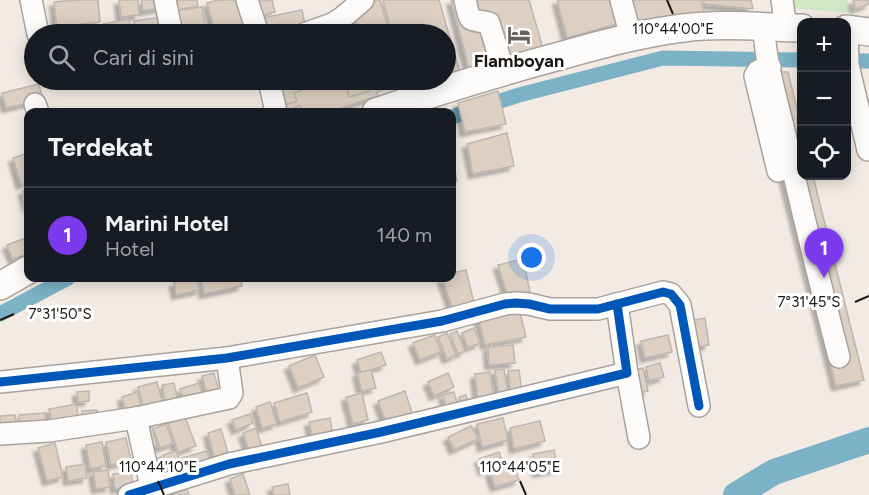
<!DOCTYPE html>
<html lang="id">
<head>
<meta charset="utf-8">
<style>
  body { margin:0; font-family:Figtree,sans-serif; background:#20242c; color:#f1f3f6 }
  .controls { position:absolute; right:18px; top:18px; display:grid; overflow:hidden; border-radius:12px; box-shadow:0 3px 15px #0003 }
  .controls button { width:54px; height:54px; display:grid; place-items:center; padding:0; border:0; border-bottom:2px solid #363941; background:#171b24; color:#f1f3f6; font:30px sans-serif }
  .you { position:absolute; left:532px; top:258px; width:21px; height:21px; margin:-15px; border:4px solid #fff; border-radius:50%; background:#1a73e8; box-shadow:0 0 0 9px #1a73e833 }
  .badge { display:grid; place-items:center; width:39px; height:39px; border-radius:50%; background:#7c3aed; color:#fff; font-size:20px; font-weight:700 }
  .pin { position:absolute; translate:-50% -50px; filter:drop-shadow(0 2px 3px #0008) }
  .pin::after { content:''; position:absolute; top:32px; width:21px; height:18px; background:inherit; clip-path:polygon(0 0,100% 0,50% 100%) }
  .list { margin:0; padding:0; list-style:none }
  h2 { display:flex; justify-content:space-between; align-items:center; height:78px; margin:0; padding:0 24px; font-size:26px }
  h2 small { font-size:20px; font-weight:400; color:#9ea1a6 }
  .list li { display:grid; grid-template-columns:39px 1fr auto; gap:18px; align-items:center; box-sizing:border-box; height:96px; padding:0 24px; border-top:2px solid #363941 }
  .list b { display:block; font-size:22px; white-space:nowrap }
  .list p { margin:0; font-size:20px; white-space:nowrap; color:#9ea1a6 }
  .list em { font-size:20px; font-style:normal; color:#9ea1a6 }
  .icon { flex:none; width:33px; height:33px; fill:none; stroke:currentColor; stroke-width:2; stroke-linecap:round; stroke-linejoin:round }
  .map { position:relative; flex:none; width:869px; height:495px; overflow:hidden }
  .search { position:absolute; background:#171b24; box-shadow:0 3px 15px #0003; left:24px; top:24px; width:432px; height:66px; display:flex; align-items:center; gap:15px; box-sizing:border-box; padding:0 21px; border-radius:33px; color:#9ea1a6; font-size:22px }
  .panel { position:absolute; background:#171b24; box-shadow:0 3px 15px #0003; left:24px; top:108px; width:432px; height:174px; border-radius:12px }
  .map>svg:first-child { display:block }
  .green { fill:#cfe7c5 }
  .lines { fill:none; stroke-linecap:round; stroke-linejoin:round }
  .canal { stroke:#7bb2c5; stroke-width:15 }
  .river { stroke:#7bb2c5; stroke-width:26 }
  .building { fill:#ddd0c2; stroke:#beb7b1; stroke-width:1.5; filter:url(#shadow) }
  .minor-casing { stroke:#a9a29c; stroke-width:24 }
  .major-casing { stroke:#a9a29c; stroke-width:30 }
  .minor { stroke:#fdfcfb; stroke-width:21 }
  .major { stroke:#fdfcfb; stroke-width:27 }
  .cycleway-casing { stroke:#fff; stroke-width:13 }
  .cycleway { stroke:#0057b8; stroke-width:9 }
  .ticks { fill:none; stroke:#1c1712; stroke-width:2 }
  .labels { text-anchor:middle; stroke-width:6; stroke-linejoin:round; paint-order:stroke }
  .poi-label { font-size:18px; font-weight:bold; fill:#1c1712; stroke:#fff }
  .ticks-label { font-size:15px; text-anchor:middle; fill:#1c1712; stroke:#fff; stroke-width:6; stroke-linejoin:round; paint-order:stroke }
</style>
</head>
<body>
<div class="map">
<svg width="869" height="495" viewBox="0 0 869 495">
  <defs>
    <filter id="shadow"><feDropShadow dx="-4.5" dy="4.5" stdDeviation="1.5" flood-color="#0004"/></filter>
  </defs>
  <rect width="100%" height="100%" fill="#f3ebe3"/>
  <path class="green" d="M789,0H847L850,13L790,8Z"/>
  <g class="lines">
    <g class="canal">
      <path d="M846,61H869"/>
      <path d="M452,117L519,95L663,58L802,60"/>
      <path d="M0,314L68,278"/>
    </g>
    <path class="river" d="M736,495L774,472L869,440"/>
  </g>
  <g class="building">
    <path d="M76,0H98L100,22L57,27L54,2Z"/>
    <path d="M119,0H138L139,15L121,17Z"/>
    <path d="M141,0H163L164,7L143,11Z"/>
    <path d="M176,0H197L198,6L178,10Z"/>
    <path d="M218,0H244L250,22L215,31L207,3Z"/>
    <path d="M252,0H272L275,12L256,17Z"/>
    <path d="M369,0H380L390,34H359L354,11Z"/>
    <path d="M383,0H439L460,72L446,76V34H392Z"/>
    <path d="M451,0H460L484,26L493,61L469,69Z"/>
    <path d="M472,0H529L544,52L506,58L476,16Z"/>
    <path d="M557,0H618L624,22L567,38Z"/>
    <path d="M624,0H701L705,17L630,20Z"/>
    <path d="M703,0H751L753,9L704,4Z"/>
    <path d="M853,0H869V4L855,9Z"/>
    <path d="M202,7L205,26L177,31L174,11Z"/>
    <path d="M302,10L306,29L278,34H260L257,19Z"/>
    <path d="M162,17L165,34H136L134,21Z"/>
    <path d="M129,19L131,34H105L103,24Z"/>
    <path d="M100,25L101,34H60L59,31Z"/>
    <path d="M360,25L362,34H330Z"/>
    <path d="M248,27L251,34H234Z"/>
    <path d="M350,29L351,34H333Z"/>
    <path d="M757,72H788L802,128V176H813L864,380L836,386Z"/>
    <path d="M275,80H374L378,96L329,112H283Z"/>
    <path d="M344,80H365L369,91L349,97Z"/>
    <path d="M371,80H402V82L374,89Z"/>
    <path d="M404,80H434L406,88Z"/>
    <path d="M290,82L291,86L299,82L302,90L294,93L297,101L285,105L278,87Z"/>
    <path d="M39,84L43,100L6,108L2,93Z"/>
    <path d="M498,91L506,124L465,132L458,103Z"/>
    <path d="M300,105L303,112H287V111Z"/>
    <path d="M507,133L514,166L473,174L467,144Z"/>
    <path d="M28,153V182L21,185L13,158Z"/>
    <path d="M452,157L457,181L452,182Z"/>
    <path d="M28,189V209L23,191Z"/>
    <path d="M28,237V254L13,259L7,245Z"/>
    <path d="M523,259L530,292L508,296L498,265Z"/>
    <path d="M466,270L474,303L452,307L442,278H452V273Z"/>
    <path d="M197,278L200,290L176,295L174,282Z"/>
    <path d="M201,278H240L242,286L204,294Z"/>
    <path d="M518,304L526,337L485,345L478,316Z"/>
    <path d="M705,318L709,345L691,348L687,321Z"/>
    <path d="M474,328L480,343L468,348L462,333Z"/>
    <path d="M457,331L465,351L458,354L450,334Z"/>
    <path d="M447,333L456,355L447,359L438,337Z"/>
    <path d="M435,335L441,352L420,360L413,343Z"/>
    <path d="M668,335L672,352L645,358L641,341Z"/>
    <path d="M513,345L515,363L489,365L488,347Z"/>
    <path d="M381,352L386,365L361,373L357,360Z"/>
    <path d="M315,355L324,377L298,388L289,366Z"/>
    <path d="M660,363L664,377L649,381L646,367Z"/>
    <path d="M643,368L648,391L635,394L630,371Z"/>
    <path d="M504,369L508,394L499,395L495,370Z"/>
    <path d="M371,370L376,388L362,391L357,373Z"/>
    <path d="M519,370L522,393L511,395L508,371Z"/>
    <path d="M490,372L494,398L478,400L475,374Z"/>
    <path d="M214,373L221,398L209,401L202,376Z"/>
    <path d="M448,373L454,387L434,396L428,382Z"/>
    <path d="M157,382L164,408L145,413L138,387Z"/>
    <path d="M174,383L179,407L167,410L162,385Z"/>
    <path d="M199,383L204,401L186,406L180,389Z"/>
    <path d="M89,391V401L78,402L77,392Z"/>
    <path d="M405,391L412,413L386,422L378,401Z"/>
    <path d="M137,392L144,415L128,419L122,397Z"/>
    <path d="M454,392L459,410L448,413L443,395Z"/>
    <path d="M307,393L312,412L280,422L274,403Z"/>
    <path d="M362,393L368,420L353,424L346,397Z"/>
    <path d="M466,395L470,408L463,411L459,397Z"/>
    <path d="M270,402L277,424L262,428L256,407Z"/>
    <path d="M76,404L80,426L53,430L49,409Z"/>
    <path d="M97,410L98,423L83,424L82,411Z"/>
    <path d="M45,413L46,430L21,432L19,415Z"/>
    <path d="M250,414L253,423L236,430L232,420Z"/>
    <path d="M15,415L16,431L0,432V416Z"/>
    <path d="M185,417L196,446L178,452L168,423Z"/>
    <path d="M330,418L333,436L313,440L309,422Z"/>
    <path d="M503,418L508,440L482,447L477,424Z"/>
    <path d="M540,421L545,441L514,449L510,428Z"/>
    <path d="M166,424L173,443L160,448L153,429Z"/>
    <path d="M152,426L157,446L144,448L140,429Z"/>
    <path d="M471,426L478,439L454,450L448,437Z"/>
    <path d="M256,428L264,453L251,457L243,433Z"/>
    <path d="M221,429L230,460L216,464L208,433Z"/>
    <path d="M126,438L131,460L111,465L106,442Z"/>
    <path d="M102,442L106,466L90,469L86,445Z"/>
    <path d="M55,443L63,477L47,481L38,448Z"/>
    <path d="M554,450L558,469L537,473L533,454Z"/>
    <path d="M176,451L185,474L171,479L163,455Z"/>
    <path d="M207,451L211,468L186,475L182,458Z"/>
    <path d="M499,452L503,464L483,471L479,459Z"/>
    <path d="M161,457L168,477L154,482L147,462Z"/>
    <path d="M85,464L87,478L68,481L66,467Z"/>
    <path d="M514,465L519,480L495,487L490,472Z"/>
    <path d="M108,470L110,487L96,489L93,472Z"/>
    <path d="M131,472L133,487L115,489L113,474Z"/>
    <path d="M243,474L250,495H235L230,479Z"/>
    <path d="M288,484L290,495H274L272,487Z"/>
    <path d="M187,489L189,495H169Z"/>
  </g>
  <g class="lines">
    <g class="minor-casing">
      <g id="minor">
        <path d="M31,0L38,34"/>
        <path d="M165,0L172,34"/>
        <path d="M247,0L258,34"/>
        <path d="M465,0C471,24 466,18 489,23L504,72"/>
        <path d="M621,0L631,37"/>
        <path d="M782,0L786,28"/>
        <path d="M764,27C765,63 777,100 785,135C801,209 820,283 839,357"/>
        <path d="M847,29L848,65L868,150"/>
        <path d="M304,34L332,24L343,17L363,0"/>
        <path d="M770,67L758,71L755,76L778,171"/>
        <path d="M269,80L276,112"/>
        <path d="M35,104L38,112"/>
        <path d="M627,373L639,438"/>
        <path d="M0,382L227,358L442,321L505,304L516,303L529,304L550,309H598L663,292L671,294L680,305L699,406"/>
        <path d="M136,418L229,398L232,393L227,358"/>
        <path d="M0,434L49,431L136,418L151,487"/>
        <path d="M129,495L229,464L381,432L627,373L617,304"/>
      </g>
    </g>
    <g class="major-casing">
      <g id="major">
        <path d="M846,29L869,32"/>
        <path d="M376,112C438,91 500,72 563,55C603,44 642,33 683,28C722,23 763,27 802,28"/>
        <path d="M0,286L28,270"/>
      </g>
    </g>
    <use href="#minor" class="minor"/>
    <use href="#major" class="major"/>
    <g class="cycleway-casing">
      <g id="cycleway">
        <path d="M0,382L227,358L442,321L505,304L516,303L529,304L550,309H598L663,292L671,294L680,305L699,406"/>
        <path d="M129,495L229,464L381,432L627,373L617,304"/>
      </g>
    </g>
    <use href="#cycleway" class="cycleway"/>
  </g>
  <path class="ticks" d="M667,0L673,14M855,302L869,296M0,320L14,314M158,481L164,495M520,481L526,495"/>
  <defs>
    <g id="hotel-bare" transform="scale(1.8)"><path d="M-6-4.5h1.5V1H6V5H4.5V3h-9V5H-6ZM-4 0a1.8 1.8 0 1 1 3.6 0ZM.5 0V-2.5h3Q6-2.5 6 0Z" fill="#67615b" stroke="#fff" stroke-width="2.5" paint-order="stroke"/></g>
  </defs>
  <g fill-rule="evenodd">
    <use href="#hotel-bare" x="519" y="35"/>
  </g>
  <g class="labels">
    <g class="poi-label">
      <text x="519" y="67">Flamboyan</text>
    </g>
  </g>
  <g class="ticks-label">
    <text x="673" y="34">110°44'00"E</text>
    <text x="809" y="307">7°31'45"S</text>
    <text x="60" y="319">7°31'50"S</text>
    <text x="158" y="472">110°44'10"E</text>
    <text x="520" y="472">110°44'05"E</text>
  </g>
</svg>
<div class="controls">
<button>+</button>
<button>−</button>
<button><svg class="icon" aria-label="locate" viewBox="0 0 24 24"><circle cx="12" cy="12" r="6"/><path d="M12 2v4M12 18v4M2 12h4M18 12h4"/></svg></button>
</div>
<div class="you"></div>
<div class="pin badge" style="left:824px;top:278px">1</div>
<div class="search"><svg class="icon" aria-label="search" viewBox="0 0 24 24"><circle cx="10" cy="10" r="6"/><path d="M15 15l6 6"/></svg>Cari di sini</div>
<section class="panel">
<h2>Terdekat<small></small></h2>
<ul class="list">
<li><span class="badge">1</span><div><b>Marini Hotel</b><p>Hotel</p></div><em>140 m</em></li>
</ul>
</section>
</div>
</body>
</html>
